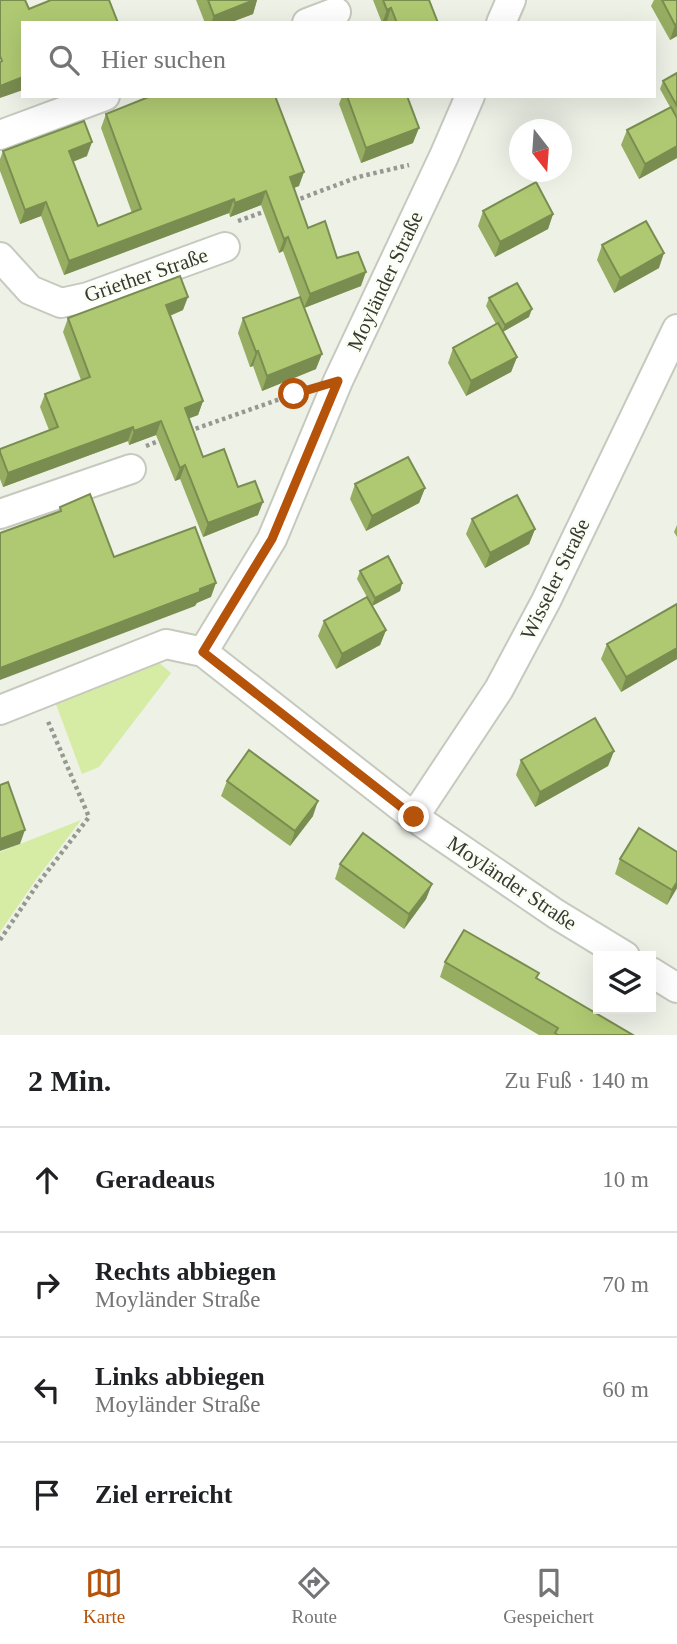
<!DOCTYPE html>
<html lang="de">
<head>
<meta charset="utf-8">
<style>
  body { margin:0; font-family:"Times New Roman",serif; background:#f6f6f6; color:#202124 }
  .controls { position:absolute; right:21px; bottom:21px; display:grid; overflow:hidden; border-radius:0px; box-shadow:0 7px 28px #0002 }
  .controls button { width:63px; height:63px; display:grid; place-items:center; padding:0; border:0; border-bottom:2px solid #e0e0e0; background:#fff; color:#202124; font:35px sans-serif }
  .compass { position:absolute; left:509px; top:119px; width:63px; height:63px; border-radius:50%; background:#fff; box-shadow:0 7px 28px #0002; rotate:163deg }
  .stop { position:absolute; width:21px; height:21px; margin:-16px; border:5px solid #b45309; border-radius:50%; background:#fff }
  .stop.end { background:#b45309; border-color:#fff; box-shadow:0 2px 7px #0008 }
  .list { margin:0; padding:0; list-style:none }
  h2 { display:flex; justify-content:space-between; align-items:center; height:91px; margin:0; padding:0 28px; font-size:30px }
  h2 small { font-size:23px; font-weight:400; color:#757577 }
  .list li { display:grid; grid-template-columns:46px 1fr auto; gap:21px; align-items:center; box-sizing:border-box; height:105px; padding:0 28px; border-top:2px solid #e0e0e0 }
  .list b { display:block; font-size:26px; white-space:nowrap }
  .list p { margin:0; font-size:23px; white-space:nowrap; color:#757577 }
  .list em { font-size:23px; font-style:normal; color:#757577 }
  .icon { flex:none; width:38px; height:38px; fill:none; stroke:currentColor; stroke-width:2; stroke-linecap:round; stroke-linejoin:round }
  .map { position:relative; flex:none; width:677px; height:1035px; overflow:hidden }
  .search { position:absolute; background:#fff; box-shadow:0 7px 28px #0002; left:21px; right:21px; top:21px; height:77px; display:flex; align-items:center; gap:18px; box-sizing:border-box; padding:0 24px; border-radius:0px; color:#757577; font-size:26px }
  .sheet { height:511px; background:#fff }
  nav { display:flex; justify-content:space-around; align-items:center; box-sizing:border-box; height:98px; border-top:2px solid #e0e0e0; background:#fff; font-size:19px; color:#757577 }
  nav a { display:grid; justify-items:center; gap:4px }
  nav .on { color:#b45309 }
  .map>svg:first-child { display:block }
  .green { fill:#d6eca5 }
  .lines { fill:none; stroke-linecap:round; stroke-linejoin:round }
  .street-casing { stroke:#c5c9be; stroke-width:32 }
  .path { stroke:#969991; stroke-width:4.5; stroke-dasharray:3.5 3.5; stroke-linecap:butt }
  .street { stroke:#fff; stroke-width:28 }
  .wall { fill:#96ad62 }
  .shaded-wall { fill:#7a8d50 }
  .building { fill:#afc972; stroke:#7a8d50; stroke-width:2 }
  .route { stroke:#b45309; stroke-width:9 }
  .labels { text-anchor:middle; stroke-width:5; stroke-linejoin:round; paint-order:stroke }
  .street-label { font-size:21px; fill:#363833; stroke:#fbfef3 }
</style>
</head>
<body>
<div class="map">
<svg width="677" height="1035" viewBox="0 0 677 1035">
  <rect width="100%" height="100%" fill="#edf1e6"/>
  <g class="green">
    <path d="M157,661L171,673L99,767L82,774L54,699Z"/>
    <path d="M81,820L35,881L0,932V852Z"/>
  </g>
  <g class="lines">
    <g class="street-casing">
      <g id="street">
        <path d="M307,23L336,12"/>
        <path d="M501,23L511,0"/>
        <path d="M0,135L105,96"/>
        <path d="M0,257L30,290L61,303L88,297L225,247"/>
        <path d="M0,514L131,469"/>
        <path d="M203,652L272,539L338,381L444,156L470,96"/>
        <path d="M0,710L166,644L203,652L414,817L556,914L625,956"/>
        <path d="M414,817L499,689L546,601L677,329"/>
        <path d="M651,972L677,988"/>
      </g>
    </g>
    <g class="path">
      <path d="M294,201L358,177L409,165"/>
      <path d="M238,221L266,211"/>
      <path d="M189,431L303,391"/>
      <path d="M146,446L164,439"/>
      <path d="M0,940L37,885L89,817L47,719"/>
    </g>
    <use href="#street" class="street"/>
  </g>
  <g class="wall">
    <path d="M196,0H257L253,14L229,23H205Z"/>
    <path d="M373,0H429L438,23H387V21L382,23Z"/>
    <path d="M654,0H677V36L670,40L651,6Z"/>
    <path d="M677,73V115L676,116L677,118V158L639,179L621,145L627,130L670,107L660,89L663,81Z"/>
    <path d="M342,96H407L413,143L361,163L339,104Z"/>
    <path d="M106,114L299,186L294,188L308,228L337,258L361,286L304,308L283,251L279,253L261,205L230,217L229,213L64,275L41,216L20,224L0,171V159L3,151L87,156L73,162L98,226L132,213L101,128Z"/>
    <path d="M483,211L553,214L548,229L495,257L478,226Z"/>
    <path d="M602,245L659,268L614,293L597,260Z"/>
    <path d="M489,298L529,317L503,332L517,357L511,372L466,396L448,363L453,348L496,324L486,306Z"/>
    <path d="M183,310L170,316L203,401L198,415L189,418L203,457L238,487L258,515L203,537L180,479L175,481L156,435L129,445L128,441L3,487L0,479V449L49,430L40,407L45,394L81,380L63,332L68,318Z"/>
    <path d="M243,318L316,369L262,391L253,366L250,367L238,333Z"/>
    <path d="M355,484L425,488L419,503L366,531L350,499Z"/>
    <path d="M472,519L535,529L529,544L485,568L466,534Z"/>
    <path d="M677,525V537L674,532Z"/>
    <path d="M360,571L402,583L400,591L372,606L386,630L380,645L336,669L318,636L324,621L367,597L357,579Z"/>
    <path d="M677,604V659L621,692L601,659L607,644Z"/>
    <path d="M614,751L608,766L535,807L516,775L521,760Z"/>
    <path d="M227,781L313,816L290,846L221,796Z"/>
    <path d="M677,852V888L667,905L615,874L620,859Z"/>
    <path d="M340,864L432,884L426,899L404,929L335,879Z"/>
    <path d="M445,962L537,979L633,1035H539L440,977Z"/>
  </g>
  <g class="shaded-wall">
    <path d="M254,0H257L253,14L229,23H211L214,16Z"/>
    <path d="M391,8L387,21L382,23L387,10Z"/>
    <path d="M677,24V36L670,40L675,25Z"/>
    <path d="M23,77V90L0,98V86Z"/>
    <path d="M419,128L413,143L361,163L366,148Z"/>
    <path d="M92,142L87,156L64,165L69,151Z"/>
    <path d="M677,146V158L639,179L645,164Z"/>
    <path d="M304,172L299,186L285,191L290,177Z"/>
    <path d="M266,191L261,205L230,217L235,203Z"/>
    <path d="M234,199L229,213L64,275L69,261Z"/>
    <path d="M46,202L41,216L20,224L25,210Z"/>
    <path d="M553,214L548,229L495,257L500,242Z"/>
    <path d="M288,237L283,251L279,253L284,239Z"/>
    <path d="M664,253L659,268L614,293L620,278Z"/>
    <path d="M366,272L361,286L304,308L310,294Z"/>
    <path d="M188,297L183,310L161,319L166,305Z"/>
    <path d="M532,309L529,317L502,332L505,325Z"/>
    <path d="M258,351L253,366L250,367L256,352Z"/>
    <path d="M322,354L316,369L262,391L267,376Z"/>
    <path d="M517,357L511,372L466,396L471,381Z"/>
    <path d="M203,401L198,415L180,422L185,408Z"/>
    <path d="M161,421L156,435L129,445L134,431Z"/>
    <path d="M133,427L128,441L3,487L8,473Z"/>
    <path d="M185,465L180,479L175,481L180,468Z"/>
    <path d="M425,488L419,503L366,531L372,516Z"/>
    <path d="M263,502L258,515L203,537L208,523Z"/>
    <path d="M535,529L529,544L485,568L490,553Z"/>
    <path d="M216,583L211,597L197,603L195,606L0,680V668Z"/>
    <path d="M402,583L400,591L372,606L375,598Z"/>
    <path d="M386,630L380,645L336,669L342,654Z"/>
    <path d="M677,648V659L621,692L626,677Z"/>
    <path d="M614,751L608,766L535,807L540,792Z"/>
    <path d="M318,801L313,816L290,846L295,831Z"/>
    <path d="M25,830L20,844L0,851V839Z"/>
    <path d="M677,882V888L667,905L672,890Z"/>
    <path d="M432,884L426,899L404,929L409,914Z"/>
  </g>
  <g class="building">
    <path d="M0,0H25L29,9L51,0H109L118,23H23V77L0,86V62L2,61L0,56Z"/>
    <path d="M208,0H254L214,16Z"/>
    <path d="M383,0H429L438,23H397L391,8L387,10Z"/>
    <path d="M662,0H677V24L675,25Z"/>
    <path d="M677,73V106L663,81Z"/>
    <path d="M151,96H275L304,172L290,177L308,228L325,221L337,258L358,252L366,272L310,294L288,237L284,239L266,191L235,203L234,199L69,261L46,202L25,210L3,151L84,121L92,142L69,151L98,226L141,209L106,114Z"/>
    <path d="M347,96H407L419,128L366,148Z"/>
    <path d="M671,107L677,118V146L645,164L627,130Z"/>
    <path d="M536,182L553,214L500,242L483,211Z"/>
    <path d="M646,221L664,253L620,278L602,245Z"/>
    <path d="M180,276L188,297L166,305L203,401L185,408L203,457L224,449L238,487L255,481L263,502L208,523L185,465L180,468L161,421L134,431L133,427L8,473L0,452V449L58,427L45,394L90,377L68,318Z"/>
    <path d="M517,283L532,309L505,325L489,298Z"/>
    <path d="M300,297L322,354L267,376L258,351L256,352L243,318Z"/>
    <path d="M498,323L517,357L471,381L453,348Z"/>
    <path d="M408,457L425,488L372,516L355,484Z"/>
    <path d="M90,494L114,557L195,527L216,583L200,589V592L0,668V533L61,511L60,507Z"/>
    <path d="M517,495L535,529L490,553L472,519Z"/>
    <path d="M388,556L402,583L375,598L360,571Z"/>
    <path d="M367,597L386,630L342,654L324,621Z"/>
    <path d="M677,604V648L626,677L607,644Z"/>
    <path d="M595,718L614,751L540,792L521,760Z"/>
    <path d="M249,750L318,801L295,831L227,781Z"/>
    <path d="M8,782L25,830L0,839V785Z"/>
    <path d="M639,828L677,852V882L672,890L620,859Z"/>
    <path d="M363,833L432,884L409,914L340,864Z"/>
    <path d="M464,930L539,973L536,978L633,1035H558L555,1033L558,1028L445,962Z"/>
  </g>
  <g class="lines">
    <path class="route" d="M294,394L338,381L272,539L203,652L414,817"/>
  </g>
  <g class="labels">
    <g class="street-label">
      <text transform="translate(146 275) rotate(-19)" y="7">Griether Straße</text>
      <text transform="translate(385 281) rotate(-65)" y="7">Moyländer Straße</text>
      <text transform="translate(555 579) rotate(-64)" y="7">Wisseler Straße</text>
      <text transform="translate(512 883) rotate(34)" y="7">Moyländer Straße</text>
    </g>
  </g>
</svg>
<div class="controls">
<button><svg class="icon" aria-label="layers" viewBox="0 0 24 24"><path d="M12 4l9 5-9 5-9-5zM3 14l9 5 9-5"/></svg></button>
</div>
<svg class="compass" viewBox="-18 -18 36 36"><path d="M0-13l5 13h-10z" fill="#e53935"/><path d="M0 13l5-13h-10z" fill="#757577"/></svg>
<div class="stop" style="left:294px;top:394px"></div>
<div class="stop end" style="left:414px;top:817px"></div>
<div class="search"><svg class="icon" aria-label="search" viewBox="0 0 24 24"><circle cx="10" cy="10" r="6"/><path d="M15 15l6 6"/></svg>Hier suchen</div>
</div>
<section class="sheet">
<h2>2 Min.<small>Zu Fuß · 140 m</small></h2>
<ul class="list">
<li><svg class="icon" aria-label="ahead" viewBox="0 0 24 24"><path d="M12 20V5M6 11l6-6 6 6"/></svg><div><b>Geradeaus</b></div><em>10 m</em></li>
<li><svg class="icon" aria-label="right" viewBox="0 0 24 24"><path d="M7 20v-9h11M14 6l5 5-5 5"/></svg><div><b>Rechts abbiegen</b><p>Moyländer Straße</p></div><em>70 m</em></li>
<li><svg class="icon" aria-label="left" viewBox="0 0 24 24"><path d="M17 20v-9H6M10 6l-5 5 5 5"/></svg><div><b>Links abbiegen</b><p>Moyländer Straße</p></div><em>60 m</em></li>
<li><svg class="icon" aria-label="arrive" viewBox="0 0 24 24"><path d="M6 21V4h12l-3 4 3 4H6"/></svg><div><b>Ziel erreicht</b></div></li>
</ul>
</section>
<nav>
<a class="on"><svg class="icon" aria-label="map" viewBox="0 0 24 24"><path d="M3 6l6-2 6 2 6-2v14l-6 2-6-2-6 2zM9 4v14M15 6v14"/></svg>Karte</a>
<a><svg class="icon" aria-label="directions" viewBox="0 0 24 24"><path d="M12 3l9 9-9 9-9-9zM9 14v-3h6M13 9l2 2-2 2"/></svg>Route</a>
<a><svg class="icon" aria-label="saved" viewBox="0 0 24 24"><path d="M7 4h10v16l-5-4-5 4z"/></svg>Gespeichert</a>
</nav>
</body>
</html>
